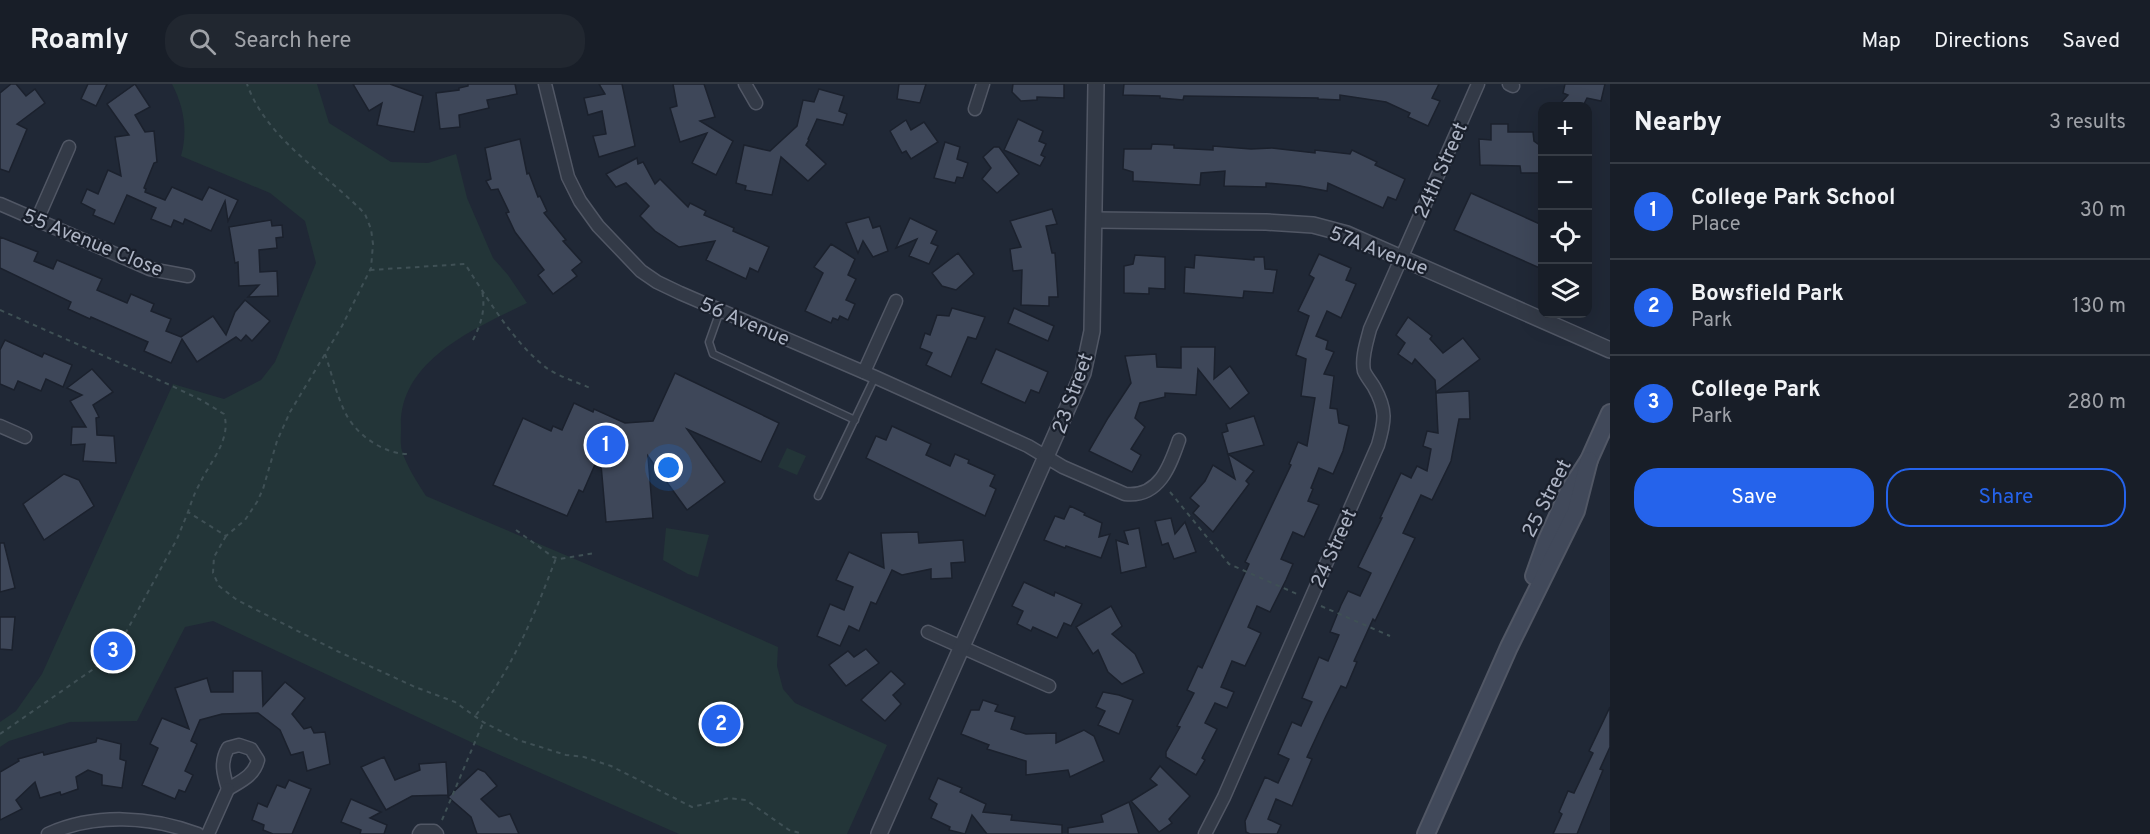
<!DOCTYPE html>
<html lang="en">
<head>
<meta charset="utf-8">
<style>
  body { margin:0; font-family:Overpass,sans-serif; background:#212730; color:#f1f3f6 }
  .controls { position:absolute; right:18px; top:18px; display:grid; overflow:hidden; border-radius:12px; box-shadow:0 6px 24px #0002 }
  .controls button { width:54px; height:54px; display:grid; place-items:center; padding:0; border:0; border-bottom:2px solid #363c45; background:#181e28; color:#f1f3f6; font:30px sans-serif }
  .you { position:absolute; left:669px; top:384px; width:21px; height:21px; margin:-15px; border:4px solid #fff; border-radius:50%; background:#1a73e8; box-shadow:0 0 0 9px #1a73e833 }
  .badge { display:grid; place-items:center; width:39px; height:39px; border-radius:50%; background:#2563eb; color:#fff; font-size:20px; font-weight:700 }
  .pin { position:absolute; translate:-50% -50%; border:3px solid #fff; box-shadow:0 2px 6px #0006 }
  .list { margin:0; padding:0; list-style:none }
  h2 { display:flex; justify-content:space-between; align-items:center; height:78px; margin:0; padding:0 24px; font-size:26px }
  h2 small { font-size:20px; font-weight:400; color:#9fa2a8 }
  .list li { display:grid; grid-template-columns:39px 1fr auto; gap:18px; align-items:center; box-sizing:border-box; height:96px; padding:0 24px; border-top:2px solid #363c45 }
  .list b { display:block; font-size:22px; white-space:nowrap }
  .list p { margin:0; font-size:20px; white-space:nowrap; color:#9fa2a8 }
  .list em { font-size:20px; font-style:normal; color:#9fa2a8 }
  .actions { display:flex; gap:12px; padding:18px 24px }
  .actions a { flex:1; padding:14px 0; border:2px solid #2563eb; border-radius:24px; text-align:center; font-size:21px; color:#2563eb }
  .actions .main { background:#2563eb; color:#fff }
  .icon { flex:none; width:33px; height:33px; fill:none; stroke:currentColor; stroke-width:2; stroke-linecap:round; stroke-linejoin:round }
  .map { position:relative; flex:none; width:1610px; height:750px; overflow:hidden }
  header { display:flex; align-items:center; gap:36px; box-sizing:border-box; height:84px; padding:0 30px; background:#181e28; border-bottom:2px solid #363c45 }
  header strong { font-size:28px }
  nav { display:flex; gap:33px; margin-inline-start:auto; font-size:21px }
  .search { width:420px; height:54px; background:#212730; display:flex; align-items:center; gap:15px; box-sizing:border-box; padding:0 21px; border-radius:24px; color:#9fa2a8; font-size:22px }
  main { display:flex }
  aside { flex:1; background:#181e28 }
  .map>svg:first-child { display:block }
  .green { fill:#233538 }
  .building { fill:#3e4759; stroke:#1b212d; stroke-width:1.5 }
  .lines { fill:none; stroke-linecap:round; stroke-linejoin:round }
  .service-casing { stroke:#515765; stroke-width:9 }
  .minor-casing { stroke:#515765; stroke-width:15 }
  .tertiary-casing { stroke:#515765; stroke-width:18 }
  .secondary-casing { stroke:#515765; stroke-width:20 }
  .path { stroke:#3f5055; stroke-width:2; stroke-dasharray:4.5 4.5; stroke-linecap:butt }
  .service { stroke:#333a47; stroke-width:6 }
  .minor { stroke:#333a47; stroke-width:12 }
  .tertiary { stroke:#333a47; stroke-width:15 }
  .secondary { stroke:#41495a; stroke-width:16 }
  .labels { text-anchor:middle; stroke-width:4.5; stroke-linejoin:round; paint-order:stroke }
  .street-label { font-size:20px; fill:#adb4c4; stroke:#191f2b }
</style>
</head>
<body>
<header>
<strong>Roamly</strong>
<div class="search"><svg class="icon" aria-label="search" viewBox="0 0 24 24"><circle cx="10" cy="10" r="6"/><path d="M15 15l6 6"/></svg>Search here</div>
<nav><a>Map</a><a>Directions</a><a>Saved</a></nav>
</header>
<main>
<div class="map">
<svg width="1610" height="750" viewBox="0 0 1610 750">
  <rect width="100%" height="100%" fill="#202836"/>
  <g class="green">
    <path d="M172,0H317L329,39L391,78L428,79L456,70L467,114L493,174L508,191L527,219C476,244 398,276 401,344C401,351 400,360 402,367C407,383 417,398 426,412L662,512L778,563L777,582L783,605L795,619L887,661L847,750H679L475,660L213,537L185,543L137,637L70,638L9,657L0,663V638L16,627L42,590L173,300L224,315L261,296L275,278L316,179L305,137L270,109L181,72C188,47 184,23 172,0Z"/>
    <path d="M787,364L806,372L797,391L778,383Z"/>
    <path d="M666,444L709,451L698,493L688,490L663,476Z"/>
  </g>
  <g class="building">
    <path d="M11,0H16L26,12L35,5L45,19L17,40L27,45L9,88L0,85V9Z"/>
    <path d="M88,0H107L96,22L81,15Z"/>
    <path d="M135,0L150,23L135,31L145,48L154,47L157,78L154,79L144,104L146,105L145,108L165,116L172,103L202,116L209,103L238,116L228,137L225,117L211,147L185,135L183,140L174,136L171,143L151,135L156,124L127,111L114,140L93,131L95,126L81,119L87,105L98,110L108,86L121,92L115,53L129,51L107,20Z"/>
    <path d="M353,0H390L423,12L414,48L377,41L382,19L369,27Z"/>
    <path d="M468,0H515L517,10L487,16L489,24L459,31L460,43L440,45L436,9L459,6V4L468,2Z"/>
    <path d="M599,0H622L635,62L599,73L593,52L606,50L602,27L588,31L584,14L605,10Z"/>
    <path d="M673,0H704L715,33L700,37L733,57L716,91L692,79L707,49L680,58L670,24L677,22Z"/>
    <path d="M899,0H926L920,19L897,15Z"/>
    <path d="M1013,0H1064V14L1037,13V16L1021,17L1012,8Z"/>
    <path d="M1124,0H1439L1432,14L1440,17L1428,42L1408,33L1410,29L1386,18L1340,11V16L1318,15V14L1184,12L1183,16L1160,14V12L1123,11Z"/>
    <path d="M1565,0H1605L1601,17L1587,14L1583,22H1558L1568,11L1563,9Z"/>
    <path d="M819,5L844,12L839,27L847,30L843,41L817,35L808,55L809,56L806,61L826,80L808,97L781,73L772,111L745,106L746,102L736,99L744,61L770,67L797,42L803,16L814,18Z"/>
    <path d="M1018,35L1043,47L1039,57L1046,60L1041,71L1045,73L1040,82L1004,66Z"/>
    <path d="M906,36L911,46L924,38L938,58L911,75L906,67L902,69L890,47Z"/>
    <path d="M1491,40H1508V48H1533L1534,57L1542,63V89H1521L1520,82L1480,81L1479,55L1491,56Z"/>
    <path d="M520,55L527,90L529,89L538,113L540,112L547,127L544,129L566,156L563,157L582,178L572,186L577,192L553,210L538,191L544,186L515,148L506,129L509,128L498,105L491,106L486,97L491,95L485,64Z"/>
    <path d="M945,58L960,63L957,75L968,79L963,94L957,93L955,99L934,94Z"/>
    <path d="M1152,60L1174,61V64L1213,66V62L1251,65L1272,64L1315,69V66L1350,70L1352,66L1377,78L1375,81L1405,95L1396,116L1388,113L1383,124L1328,99L1327,107L1300,102L1266,99V103L1224,102L1225,87L1201,89L1200,101L1133,97V88L1123,85L1124,65H1151Z"/>
    <path d="M994,63H999L1019,90L997,109L982,95L991,84L983,73Z"/>
    <path d="M637,74L638,80L643,78L655,100L660,95L688,123L690,119L706,127L704,131L734,144L733,147L769,163L758,188L750,184L746,195L706,176L715,157L679,163L655,147L640,132L649,122L626,99L616,103L606,90Z"/>
    <path d="M1471,109L1542,141V185L1454,146Z"/>
    <path d="M1052,125L1057,140L1046,142L1052,169H1055L1058,213H1049V222L1021,221L1022,186L1013,187L1010,165L1021,163L1010,137Z"/>
    <path d="M869,133L873,144L880,142L888,167L873,173L863,157L858,169L846,139Z"/>
    <path d="M910,134L937,147L931,159L938,162L929,180L909,172L917,155L896,164Z"/>
    <path d="M271,136L272,142L282,141L283,153L276,154L277,164L259,166L260,188L277,187L278,212L248,213L259,201L239,202L238,178L235,179L229,143Z"/>
    <path d="M0,153L38,168L34,177L53,185L57,176L102,195L97,206L127,219L131,210L154,220L151,227L171,235L166,247L181,253L213,232L226,251L235,228L245,216L270,237L252,257L246,251L241,257L236,253L197,278L182,255L171,279L144,267L148,258L91,233L90,235L68,225L71,218L0,184Z"/>
    <path d="M831,160L855,175L848,191L856,195L846,216L855,220L848,236L840,232L838,236L833,234L831,239L805,227L823,189L814,183Z"/>
    <path d="M958,169L974,190L956,206L942,202L932,189Z"/>
    <path d="M1319,170L1351,184L1346,196L1356,200L1341,234L1327,227L1316,252L1328,257L1326,265L1334,268L1324,290L1334,292L1330,324L1337,325L1339,339L1349,342L1343,367L1333,390L1319,384L1311,404L1313,405L1308,417L1319,421L1304,453L1293,448L1281,475L1293,480L1286,496L1270,528L1257,522L1248,543L1261,549L1245,582L1232,577L1221,603L1234,608L1227,624L1215,619L1205,639L1217,645L1202,674L1205,676L1196,691L1166,673V668L1180,643L1177,642L1194,609L1187,606L1198,582L1202,584L1249,480L1245,478L1291,381L1289,380L1298,358L1307,362L1315,314L1301,312L1306,275L1296,271L1309,232L1298,227L1314,194L1309,191Z"/>
    <path d="M1135,171L1165,173V205L1149,204V210L1124,209V182L1133,180Z"/>
    <path d="M1195,171L1254,176V173H1264L1265,185L1277,186L1273,209L1244,207L1243,214L1184,209L1185,183L1194,184Z"/>
    <path d="M952,224L985,233L976,255L968,253L951,293L926,281L932,269L920,264L925,249L930,251L937,231L949,232Z"/>
    <path d="M1014,224L1054,242L1048,257L1008,239Z"/>
    <path d="M1408,233L1432,252L1430,255L1443,269L1463,254L1480,275L1436,308L1435,296L1415,275L1412,280L1398,270L1405,259L1396,251Z"/>
    <path d="M5,256L42,273L44,269L72,281L63,303L46,295L41,307L18,297L14,306L0,300V266Z"/>
    <path d="M1181,263H1215L1214,295L1230,282L1249,309L1230,325L1198,285L1196,311L1165,309V313L1140,319L1135,334L1145,343L1131,365L1141,371L1132,388L1089,367L1108,334L1131,299L1125,272L1156,270L1157,283L1181,284Z"/>
    <path d="M996,265L1048,288L1039,309L1031,306L1025,319L981,299Z"/>
    <path d="M92,285L113,308L93,321L99,333L96,334L97,351L114,352L116,379L83,377L85,360L71,361L72,343H86L70,317L82,311L67,304Z"/>
    <path d="M675,289L779,339L761,378L687,345L725,398L687,426L648,372L653,434L606,438L600,369L583,408L579,406L567,432L493,401L523,334L551,347L553,342L562,346L574,319L593,328L594,325L625,339L653,337Z"/>
    <path d="M1469,307L1470,335H1459L1451,377L1432,416L1421,411L1403,449L1415,454L1375,537L1373,535L1354,577L1357,578L1346,604L1341,602L1326,632L1307,673L1312,675L1292,722L1276,715L1268,735L1281,741L1277,750H1250L1246,748L1245,737L1265,693L1278,699L1289,675L1278,670L1292,638L1301,642L1312,618L1302,614L1319,573L1328,577L1339,551L1330,548L1341,521L1348,507L1360,512L1371,489L1358,483L1382,434H1380L1401,389L1411,394L1417,382L1427,387L1431,365L1423,362L1427,347L1438,349L1436,309Z"/>
    <path d="M1254,332L1264,361L1228,370L1254,387L1246,397L1249,400L1213,448L1193,429L1199,422L1190,414L1205,397L1213,381L1235,395L1222,349L1228,347L1226,340Z"/>
    <path d="M892,342L931,360L926,371L950,382L955,370L969,376L968,379L995,391L990,402L996,405L985,432L866,374L876,352L886,356Z"/>
    <path d="M64,390L79,396L94,422L44,456L23,420Z"/>
    <path d="M1070,422L1085,429L1084,431L1102,439L1099,453L1110,450L1101,474L1066,462L1065,464L1044,456L1055,432L1064,435Z"/>
    <path d="M1171,434L1175,450L1185,438L1196,468L1174,475L1168,459L1162,461L1155,437Z"/>
    <path d="M1139,444L1146,483L1121,489L1116,456L1128,460L1124,447Z"/>
    <path d="M918,448L919,459L963,456L965,478L951,479L952,494L931,495V485L902,491L892,486L876,520L871,518L859,547L849,542L840,562L817,552L830,520L844,526L853,503L836,496L849,468L884,484L881,449Z"/>
    <path d="M0,459H4L15,504L0,508Z"/>
    <path d="M1024,498L1054,512L1055,508L1082,520L1071,542L1064,539L1057,554L1033,543L1031,547L1017,540L1023,527L1012,522Z"/>
    <path d="M1111,522L1122,542L1112,550L1135,570L1144,589L1122,600L1108,588L1098,566L1093,570L1076,543Z"/>
    <path d="M0,533H15L12,566L0,565Z"/>
    <path d="M866,565L879,579L846,602L829,581L848,567L854,573Z"/>
    <path d="M233,587H262L263,622L285,598L305,614L292,630L304,645L311,643L314,649L325,648L330,680L307,687L303,668L291,671L280,646L258,629L222,630L200,636L191,657L197,660L185,687L193,691L185,708L179,706L175,715L142,701L158,664L150,660L162,634L189,645L175,604L207,594L211,608H233Z"/>
    <path d="M891,587L905,600L893,611L901,620L885,637L861,616Z"/>
    <path d="M1103,608L1119,611L1133,616L1119,650L1098,641L1105,627L1096,623Z"/>
    <path d="M983,616L998,621L995,627L1015,633L1011,645L1026,650L1056,649V659L1084,646L1094,652L1104,677L1070,693L1068,686L1026,691V677L987,665L989,661L961,650L971,626H979Z"/>
    <path d="M1610,623V663L1600,685L1603,686L1577,750H1553L1562,730L1559,728L1568,707L1574,709L1593,669L1589,667Z"/>
    <path d="M97,654L121,660L120,675L126,677L122,704L102,701V691L88,686L76,693L78,705L61,711L60,708L40,714L35,698L16,716L22,725L0,736V688L19,677L18,675L43,668L44,671L96,658Z"/>
    <path d="M384,673L395,696L420,686L419,680L446,678L448,711L412,712L386,726L361,683Z"/>
    <path d="M1160,682L1190,712L1169,735L1172,739L1159,748L1131,717L1157,701L1150,695Z"/>
    <path d="M478,685L485,688L497,702L481,715L499,733L510,730L519,750H477L471,733L448,713Z"/>
    <path d="M938,694L962,704L960,708L986,720L983,728L1012,731L1011,736L1062,741V750H987L972,731L965,750L949,746L950,743L931,734L937,720L929,715Z"/>
    <path d="M289,696L311,705L292,750H273L263,746L264,741L252,736L258,719L267,723L277,701L285,704Z"/>
    <path d="M351,715L381,728L370,734L387,741L384,750H360L361,746L341,738Z"/>
    <path d="M1129,718L1139,750H1068V744L1103,738L1101,731Z"/>
  </g>
  <g class="lines">
    <g class="service-casing">
      <g id="service">
        <path d="M720,227L709,258L713,270L855,336"/>
        <path d="M818,412L875,293"/>
      </g>
    </g>
    <g class="minor-casing">
      <g id="minor">
        <path d="M545,0L568,93L580,117L598,142L641,187L657,198L680,209L875,293L1028,362L1063,383L1125,410C1159,414 1170,382 1179,356"/>
        <path d="M745,0L756,19"/>
        <path d="M1509,0L1513,2"/>
        <path d="M975,25L983,0"/>
        <path d="M0,120L150,185L188,192"/>
        <path d="M37,136L69,63"/>
        <path d="M864,288L896,217"/>
        <path d="M0,342L25,353"/>
        <path d="M928,548L1049,602"/>
        <path d="M239,661L251,665L258,676C254,692 241,697 228,705C223,689 220,678 228,664Z"/>
        <path d="M48,750C95,729 150,732 198,750"/>
        <path d="M208,750L228,705"/>
        <path d="M419,750L421,747H434L437,750"/>
        <path d="M1205,750L1224,713L1378,361C1385,337 1387,326 1374,303C1371,298 1366,292 1364,287C1361,274 1367,257 1370,245L1478,0"/>
      </g>
    </g>
    <g class="tertiary-casing">
      <g id="tertiary">
        <path d="M1095,136L1266,138L1313,141L1347,150L1610,266"/>
        <path d="M879,750L1083,289L1092,247L1096,0"/>
      </g>
    </g>
    <g class="secondary-casing">
      <g id="secondary">
        <path d="M1534,492L1546,458L1569,407L1589,376L1610,329"/>
        <path d="M1426,750L1509,563L1576,427L1589,376"/>
      </g>
    </g>
    <g class="path">
      <path d="M370,186L465,180C487,214 515,261 548,285C560,293 577,298 590,304"/>
      <path d="M0,226L170,301L201,316L224,330C232,356 209,379 199,401C194,410 191,419 188,428"/>
      <path d="M473,256C481,240 486,225 482,207"/>
      <path d="M325,270C332,290 337,314 347,332C359,353 385,370 408,370"/>
      <path d="M1170,408L1229,480L1297,510"/>
      <path d="M516,446L553,473L560,475L595,469"/>
      <path d="M226,452L214,473L213,489L219,502L237,516L337,567L415,603L455,618L483,638L518,656L566,671L584,673L611,682L692,723L729,714L746,716L789,746L803,750"/>
      <path d="M1321,522L1390,552"/>
      <path d="M476,631C513,583 535,530 556,474"/>
      <path d="M0,650L92,586L119,561L177,455L188,428L226,452L245,436L257,418L263,405L277,357L290,328L342,242L371,184L373,160L371,145L365,130C326,89 267,56 247,0"/>
      <path d="M442,736L483,639"/>
    </g>
    <use href="#service" class="service"/>
    <use href="#minor" class="minor"/>
    <use href="#tertiary" class="tertiary"/>
    <use href="#secondary" class="secondary"/>
  </g>
  <g class="labels">
    <g class="street-label">
      <text transform="translate(1440 86) rotate(-66)" y="7">24th Street</text>
      <text transform="translate(93 158) rotate(22)" y="7">55 Avenue Close</text>
      <text transform="translate(1379 166) rotate(21)" y="7">57A Avenue</text>
      <text transform="translate(745 237) rotate(23)" y="7">56 Avenue</text>
      <text transform="translate(1072 309) rotate(-70)" y="7">23 Street</text>
      <text transform="translate(1546 414) rotate(-63)" y="7">25 Street</text>
      <text transform="translate(1333 464) rotate(-66)" y="7">24 Street</text>
    </g>
  </g>
</svg>
<div class="controls">
<button>+</button>
<button>−</button>
<button><svg class="icon" aria-label="locate" viewBox="0 0 24 24"><circle cx="12" cy="12" r="6"/><path d="M12 2v4M12 18v4M2 12h4M18 12h4"/></svg></button>
<button><svg class="icon" aria-label="layers" viewBox="0 0 24 24"><path d="M12 4l9 5-9 5-9-5zM3 14l9 5 9-5"/></svg></button>
</div>
<div class="you"></div>
<div class="pin badge" style="left:606px;top:361px">1</div>
<div class="pin badge" style="left:721px;top:640px">2</div>
<div class="pin badge" style="left:113px;top:567px">3</div>
</div>
<aside>
<h2>Nearby<small>3 results</small></h2>
<ul class="list">
<li><span class="badge">1</span><div><b>College Park School</b><p>Place</p></div><em>30 m</em></li>
<li><span class="badge">2</span><div><b>Bowsfield Park</b><p>Park</p></div><em>130 m</em></li>
<li><span class="badge">3</span><div><b>College Park</b><p>Park</p></div><em>280 m</em></li>
</ul>
<div class="actions"><a class="main">Save</a><a>Share</a></div>
</aside>
</main>
</body>
</html>
